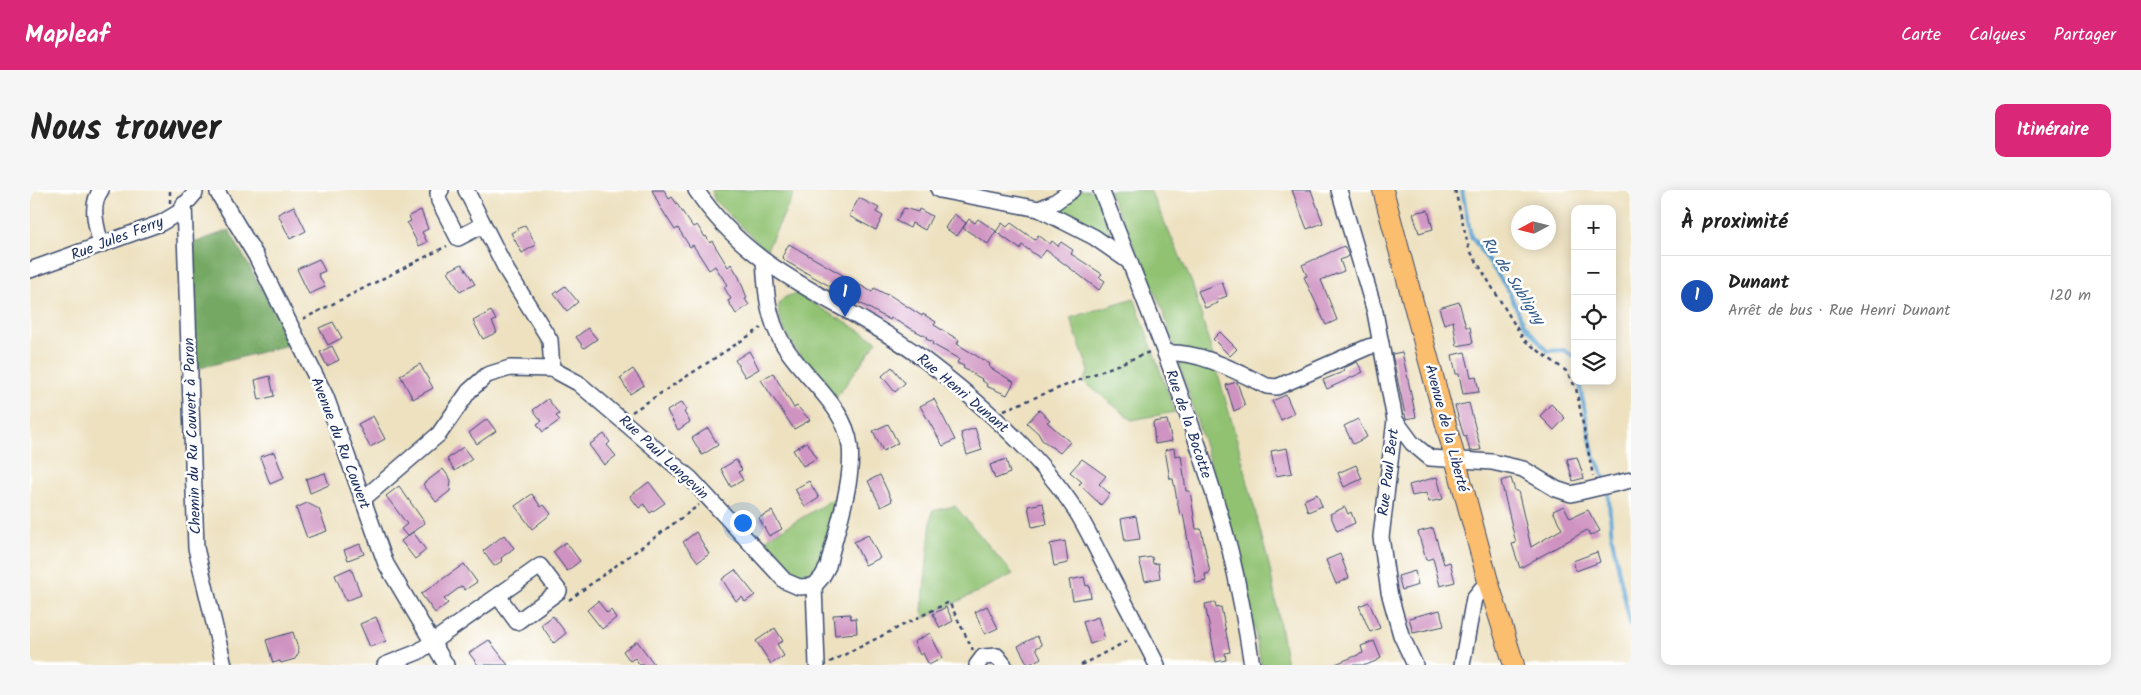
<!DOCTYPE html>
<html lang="fr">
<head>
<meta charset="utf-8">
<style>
  body { margin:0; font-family:Kalam,sans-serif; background:#f6f6f6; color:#222 }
  .controls { position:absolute; right:15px; top:15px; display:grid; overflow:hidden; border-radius:10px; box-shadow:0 2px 12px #0003 }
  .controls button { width:45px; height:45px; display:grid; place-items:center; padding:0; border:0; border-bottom:1px solid #e0e0e0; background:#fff; color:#222; font:25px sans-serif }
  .compass { position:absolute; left:1481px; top:15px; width:45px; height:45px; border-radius:50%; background:#fff; box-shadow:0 2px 12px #0003; rotate:263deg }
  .you { position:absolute; left:712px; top:332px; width:18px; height:18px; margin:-12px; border:4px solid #fff; border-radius:50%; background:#1a73e8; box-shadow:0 0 0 8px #1a73e833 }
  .badge { display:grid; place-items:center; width:32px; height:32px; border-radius:50%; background:#db2777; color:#fff; font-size:16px; font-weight:700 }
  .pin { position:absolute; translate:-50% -41px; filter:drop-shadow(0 1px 2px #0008) }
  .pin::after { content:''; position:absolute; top:26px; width:18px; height:15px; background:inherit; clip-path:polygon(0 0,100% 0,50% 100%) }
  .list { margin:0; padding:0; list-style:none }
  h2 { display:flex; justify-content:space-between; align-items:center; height:65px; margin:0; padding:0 20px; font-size:21px }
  h2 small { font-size:16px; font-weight:400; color:#767676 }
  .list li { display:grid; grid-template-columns:32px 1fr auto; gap:15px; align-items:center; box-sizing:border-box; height:80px; padding:0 20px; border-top:1px solid #e0e0e0 }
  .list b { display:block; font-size:19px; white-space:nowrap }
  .list p { margin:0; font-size:16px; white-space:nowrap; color:#767676 }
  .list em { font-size:16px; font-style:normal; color:#767676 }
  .icon { flex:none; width:28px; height:28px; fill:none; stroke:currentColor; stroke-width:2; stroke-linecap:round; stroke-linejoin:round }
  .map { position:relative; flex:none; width:1601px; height:475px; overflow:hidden; border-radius:10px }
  header { display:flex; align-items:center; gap:30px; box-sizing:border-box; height:70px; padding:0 25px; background:#db2777; color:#fff }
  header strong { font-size:24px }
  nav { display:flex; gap:28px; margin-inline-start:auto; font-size:18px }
  .intro { display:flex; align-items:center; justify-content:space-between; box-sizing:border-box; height:120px; padding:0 30px }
  h1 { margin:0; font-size:35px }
  .button { padding:12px 22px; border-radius:10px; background:#db2777; color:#fff; font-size:18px; font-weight:700 }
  main { display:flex; gap:30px; padding:0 30px }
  aside { flex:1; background:#fff; border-radius:10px; box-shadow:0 2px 12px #0003 }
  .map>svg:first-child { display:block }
  .green { fill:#91c272; stroke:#567868 }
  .forest { fill:#74a864; stroke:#486c61 }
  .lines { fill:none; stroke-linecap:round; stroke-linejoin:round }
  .stream { stroke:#5aa3d1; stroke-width:4 }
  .building { fill:#cf93c1 }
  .minor-casing { stroke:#3a4a6d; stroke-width:18 }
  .major-casing { stroke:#3a4a6d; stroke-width:22 }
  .path { stroke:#3a4a6d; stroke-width:2.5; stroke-dasharray:4 4; stroke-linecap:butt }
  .minor { stroke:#fff; stroke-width:15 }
  .major { stroke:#fbbd6e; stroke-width:20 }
  .labels { text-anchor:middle; stroke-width:5; stroke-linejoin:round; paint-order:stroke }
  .street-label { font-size:15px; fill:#1b2f5e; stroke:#fff }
  .water-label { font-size:16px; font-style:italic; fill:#345d8c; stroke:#fff }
</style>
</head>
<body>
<header>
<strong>Mapleaf</strong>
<nav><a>Carte</a><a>Calques</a><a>Partager</a></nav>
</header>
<div class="intro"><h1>Nous trouver</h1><a class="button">Itinéraire</a></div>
<main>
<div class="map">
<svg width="1601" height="475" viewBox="0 0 1601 475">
  <rect width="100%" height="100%" fill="#fff"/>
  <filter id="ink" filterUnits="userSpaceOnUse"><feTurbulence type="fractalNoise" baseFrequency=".02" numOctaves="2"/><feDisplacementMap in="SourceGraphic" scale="10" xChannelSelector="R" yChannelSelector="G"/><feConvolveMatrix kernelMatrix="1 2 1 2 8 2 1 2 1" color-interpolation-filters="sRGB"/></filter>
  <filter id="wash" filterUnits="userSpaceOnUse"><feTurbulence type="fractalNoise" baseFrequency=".0096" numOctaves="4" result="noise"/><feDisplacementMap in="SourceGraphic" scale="20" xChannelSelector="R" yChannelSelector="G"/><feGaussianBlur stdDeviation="1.12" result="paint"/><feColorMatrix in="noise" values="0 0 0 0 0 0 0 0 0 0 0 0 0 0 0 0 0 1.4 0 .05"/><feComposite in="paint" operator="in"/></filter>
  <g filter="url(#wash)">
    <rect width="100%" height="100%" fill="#ede1c0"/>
    <g class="green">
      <path d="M681,0H727L764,4L736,61L685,11Z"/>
      <path d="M1060,0L1067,4L1082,47L1080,50L1033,24C1028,16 1039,5 1047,1C1051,0 1056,0 1060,0Z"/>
      <path d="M1078,0H1120L1162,93L1207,250L1240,379L1257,475H1231L1215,385L1132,118Z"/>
      <path d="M767,104L847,151L806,208C793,192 713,109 767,104Z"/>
      <path d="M1104,108L1145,222L1102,230L1053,191L1059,181L1040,128Z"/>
      <path d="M805,308L791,371L777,384L757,381L731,352Z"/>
      <path d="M925,316L983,384L895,428L892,421L902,321Z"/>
    </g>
    <path class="forest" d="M199,40L262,154L166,179L164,53Z"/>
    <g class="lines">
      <g class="stream">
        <path d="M1432,0L1441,46L1477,98L1494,134L1517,161L1534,160L1545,167"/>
        <path d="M1549,191L1563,263L1577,293"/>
        <path d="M1578,300L1582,348L1601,438"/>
      </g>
    </g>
    <g id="blocks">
      <g class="building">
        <path d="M622,0H634L639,9L642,7L663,37L667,35L675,47L676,46L680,53L682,51L698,77L701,74L709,87L717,108L715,109L719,115L706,124L698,111L701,109L694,97L697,95L685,76L679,80L663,55L660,57L648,38L645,40L629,15Z"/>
        <path d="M1262,0H1281L1293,33L1277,39Z"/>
        <path d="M829,8L849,18L846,22L853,26L846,40L819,26Z"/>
        <path d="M264,16L276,41L260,49L248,24Z"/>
        <path d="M874,18L888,22L889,19L902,26L895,40L882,33L880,38L866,31Z"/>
        <path d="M391,20L398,39L392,42L397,52L389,56L377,33L381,31L379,26Z"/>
        <path d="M1398,20L1403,39L1389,43L1383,23Z"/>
        <path d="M924,24L936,33L927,46L915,38Z"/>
        <path d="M939,29L945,33L948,29L966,41L958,54L933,38Z"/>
        <path d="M972,33L977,37L981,33L1005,50L1008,45L1020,54L1022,51L1028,56L1031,52L1043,60L1041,64L1072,84L1069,87L1075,91L1069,100L1016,60L1010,68L992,55L990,59L966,42Z"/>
        <path d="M495,35L506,55L492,63L481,43Z"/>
        <path d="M759,54L842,102L844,98L857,105L858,104L892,126L893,124L906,132L904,135L929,150L927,154L960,174L959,177L984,192L977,205L956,196L957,194L951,190L952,189L933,178L934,176L927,173L929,169L902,154L903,152L896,149L897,147L861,128L860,130L757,72L752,67Z"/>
        <path d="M1314,56L1319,66L1310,70L1314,81L1291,90L1307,130L1296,135L1274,87L1277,86L1272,75Z"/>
        <path d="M289,69L295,81L288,84L295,97L279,104L267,79Z"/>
        <path d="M432,74L445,94L430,102L418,81Z"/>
        <path d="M1192,92L1197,106L1187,110L1188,113L1175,118L1168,101Z"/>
        <path d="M535,96L548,112L537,121L524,104Z"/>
        <path d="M1429,112L1436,137H1440L1443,153L1427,156L1423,131L1414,134L1409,118Z"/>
        <path d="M461,121L466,130L462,132L467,142L453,149L443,131Z"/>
        <path d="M303,132L312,148L298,155L289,138Z"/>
        <path d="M558,138L567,149L554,158L546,147Z"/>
        <path d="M1190,142L1207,159L1200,166L1183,149Z"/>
        <path d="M302,156L309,170L297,176L290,162Z"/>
        <path d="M719,161L729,179L715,187L705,170Z"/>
        <path d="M1372,162L1386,227L1376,229L1362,164Z"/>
        <path d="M1435,162L1441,187L1446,186L1449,202L1433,204L1429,184H1426L1422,165Z"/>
        <path d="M1327,172L1333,182L1297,199L1293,190L1315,181L1314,178Z"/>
        <path d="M390,174L403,198L383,209L370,185Z"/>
        <path d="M862,177L875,193L865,202L852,186Z"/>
        <path d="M603,179L614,195L600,204L590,188Z"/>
        <path d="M743,183L764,218L767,216L780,230L764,239L731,190Z"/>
        <path d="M240,186L244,206L229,210L225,190Z"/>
        <path d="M1207,192L1215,216L1204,221L1196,195Z"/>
        <path d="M1256,205L1264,223L1251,230L1242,211Z"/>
        <path d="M518,209L529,224L526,226L530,230L513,242L507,234L512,231L503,220Z"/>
        <path d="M904,209L925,250L913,256L890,216Z"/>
        <path d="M652,212L657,220L654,222L660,232L648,240L637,221Z"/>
        <path d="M1439,213L1451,260L1440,261L1436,246L1434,247L1425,216Z"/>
        <path d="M1521,214L1535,228L1524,240L1510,226Z"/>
        <path d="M1009,220L1020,230L1017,232L1040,252L1030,263L1012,250L1008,243L997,233Z"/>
        <path d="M343,226L355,249L340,257L328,234Z"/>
        <path d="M457,229L466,241L447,254L439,243Z"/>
        <path d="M1328,229L1337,247L1323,254L1314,236Z"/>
        <path d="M1137,230L1142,251L1125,254L1123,232Z"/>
        <path d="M858,234L868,253L853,261L843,241Z"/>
        <path d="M678,238L688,255L672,265L662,248Z"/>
        <path d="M945,238L952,260L937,265L931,243Z"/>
        <path d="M574,244L580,252L577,255L586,266L574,275L559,255Z"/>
        <path d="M777,252L787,268L773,276L763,260Z"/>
        <path d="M433,257L442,269L425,281L417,269Z"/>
        <path d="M1144,258L1145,266L1151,265L1156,301H1160L1166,339H1171L1180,383L1175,384L1176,391L1166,393L1153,324L1150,325L1143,289H1140L1135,260Z"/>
        <path d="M1257,258L1262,283L1246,286L1241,261Z"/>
        <path d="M244,262L254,288L240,294L230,267Z"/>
        <path d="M1547,267L1554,288L1543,291L1537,269Z"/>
        <path d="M976,269L980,283L965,289L960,275Z"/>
        <path d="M1052,269L1076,286L1069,294L1080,304L1071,315L1049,294L1052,292L1040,282Z"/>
        <path d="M706,270L712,280L708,282L713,290L701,297L691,279Z"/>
        <path d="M1326,275L1332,289L1314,297L1308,283Z"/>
        <path d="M413,279L421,290L420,301L406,312L393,294Z"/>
        <path d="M295,283L299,295L280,303L276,289Z"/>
        <path d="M850,285L862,311L851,317L838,291Z"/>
        <path d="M1407,287L1413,309L1399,312L1396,303L1382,306L1379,295Z"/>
        <path d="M1481,288L1485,301H1488L1501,357L1532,339L1523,321L1534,316L1540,328L1558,320L1570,341L1560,346L1557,340L1490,378L1482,354L1486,353L1471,291Z"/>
        <path d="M779,291L789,308L775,317L765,299Z"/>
        <path d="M619,292L635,313L620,323L614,314L609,318L600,306Z"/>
        <path d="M369,296L395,333L377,346L371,339L377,334L356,306Z"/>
        <path d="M502,304L511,317L514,315L521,324L502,339L485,316Z"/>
        <path d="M1287,304L1292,316L1278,322L1274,310Z"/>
        <path d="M277,313L289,319L297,341L277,348L266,318Z"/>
        <path d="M1013,313L1017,334L1002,337L998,316Z"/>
        <path d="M1315,317L1318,324L1321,322L1325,333L1307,341L1300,324Z"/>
        <path d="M742,321L752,339L739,346L729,328Z"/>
        <path d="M1106,326L1110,349L1095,351L1091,329Z"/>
        <path d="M1403,338L1414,374L1420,372L1425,392L1410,396L1403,368L1396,370L1388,342Z"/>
        <path d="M383,342L396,360L385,369L371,351Z"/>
        <path d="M666,342L679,364L668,372L653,352Z"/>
        <path d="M474,345L484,358L471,368L472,371L464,376L453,361Z"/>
        <path d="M838,345L850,368L835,375L824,352Z"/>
        <path d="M1035,351L1038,373L1024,376L1020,354Z"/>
        <path d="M536,352L550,371L537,381L523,362Z"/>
        <path d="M330,354L334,364L318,370L314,360Z"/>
        <path d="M1567,362L1570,372L1546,381L1543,371Z"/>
        <path d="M1310,364L1319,388L1306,394L1296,370Z"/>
        <path d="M1122,367L1123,374L1128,373L1130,388L1115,391L1109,369Z"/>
        <path d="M434,374L447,392L435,400L432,396L414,409L418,413L405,423L391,404Z"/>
        <path d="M321,378L331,405L316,411L305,385Z"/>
        <path d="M705,380L725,405L715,412L712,407L706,411L692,389Z"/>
        <path d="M1385,381L1388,395L1372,400L1368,386Z"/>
        <path d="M1054,387L1056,396L1059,395L1061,407L1043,410L1039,390Z"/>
        <path d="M568,411L577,423L581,420L586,428L572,439L557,420Z"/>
        <path d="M1185,412L1186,418L1191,417L1200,462L1195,463L1196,470L1186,472L1175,414Z"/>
        <path d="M1339,412L1350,438L1340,442L1329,416Z"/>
        <path d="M957,416L968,438L955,444L945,422Z"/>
        <path d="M916,417L923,431L910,438L903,424Z"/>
        <path d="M1410,420L1414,436L1383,443L1379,428Z"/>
        <path d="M820,424L821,429L826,428L827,443L805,445L803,425Z"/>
        <path d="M523,426L536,443L524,453L511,435Z"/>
        <path d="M346,427L356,451L340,457L330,434Z"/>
        <path d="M1068,427L1075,449L1060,454L1053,432Z"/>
        <path d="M745,438L753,451L747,454L754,466L741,474L726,451Z"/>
        <path d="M263,442L269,462L265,469L251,473L250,471L243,473L236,450Z"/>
        <path d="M900,443L912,468L899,475L893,463L890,465L884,452Z"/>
        <path d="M1007,446L1012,455L1006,458L1011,468L998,475L988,456Z"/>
        <path d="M459,450L478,475H448L439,463Z"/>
        <path d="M607,451L625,475H610L605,468L600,471L593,461Z"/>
        <path d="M1344,451L1351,468L1346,471L1336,475H1303L1333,463L1331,456Z"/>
      </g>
    </g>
  </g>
  <g filter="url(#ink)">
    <use href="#blocks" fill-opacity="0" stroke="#3a4a6d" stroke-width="1"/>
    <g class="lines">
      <g class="minor-casing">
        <g id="minor">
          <path d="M71,0C59,16 67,38 71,55"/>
          <path d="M411,0L408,3L409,11L428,48L453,35"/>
          <path d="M436,0L477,81L520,150L522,179"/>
          <path d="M666,0C724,87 809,107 888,165C944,207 1008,262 1046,321C1057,338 1065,357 1075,375C1092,408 1110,441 1127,475"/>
          <path d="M909,0L1009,19L1064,47L1100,72"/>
          <path d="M1071,0C1118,118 1167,237 1200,360C1209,398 1216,436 1222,475"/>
          <path d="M1309,0L1345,122L1365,230L1351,347L1359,402L1371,445L1385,475"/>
          <path d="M188,3L226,66L296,207L356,374L416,475"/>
          <path d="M154,14L166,358L194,475"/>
          <path d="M1009,19L1025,12L1042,0"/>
          <path d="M0,80L131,33L148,23L165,3"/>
          <path d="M1135,163C1171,161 1205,181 1237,196L1247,197L1338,157L1351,154"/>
          <path d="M1365,230L1382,253L1400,268L1462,272L1493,279L1526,299L1541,304L1601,290"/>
          <path d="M333,309L409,244L439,201L457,185L480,178L522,179L548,193L661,289L755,391L769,397L784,396L792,387L798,376C806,340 824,292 820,256C815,214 772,187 752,152C737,126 736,100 734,71"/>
          <path d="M784,396L787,475"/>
          <path d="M355,475L388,462L510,376L529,401L487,432L468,406"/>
          <path d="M947,475L953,467L967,466L974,475"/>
          <path d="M1432,475L1444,408L1458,391"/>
        </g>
      </g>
      <g class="major-casing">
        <path id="major" d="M1353,0L1458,391L1484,475"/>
      </g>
      <g class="path">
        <path d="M1425,0L1439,59L1494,150L1536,181L1546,198L1563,286"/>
        <path d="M140,13V0"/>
        <path d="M273,129L417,56"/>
        <path d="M974,220L1122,161"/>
        <path d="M602,222L731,138"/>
        <path d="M539,410L669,315"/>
        <path d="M800,472L919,412L943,460"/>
        <path d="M1051,475L1099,450"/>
      </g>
      <use href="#minor" class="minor"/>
      <use href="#major" class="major"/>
    </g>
  </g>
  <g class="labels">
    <g class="street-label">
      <text transform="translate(87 48) rotate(-21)" y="5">Rue Jules Ferry</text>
      <text transform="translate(933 203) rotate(40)" y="5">Rue Henri Dunant</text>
      <text transform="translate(1159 234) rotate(71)" y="5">Rue de la Bocotte</text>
      <text transform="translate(1417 238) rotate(75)" y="5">Avenue de la Liberté</text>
      <text transform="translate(162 246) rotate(-92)" y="5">Chemin du Ru Couvert à Paron</text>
      <text transform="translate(311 253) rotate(69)" y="5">Avenue du Ru Couvert</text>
      <text transform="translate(634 267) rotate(43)" y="5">Rue Paul Langevin</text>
      <text transform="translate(1358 282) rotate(-83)" y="5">Rue Paul Bert</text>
    </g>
    <g class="water-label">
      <text transform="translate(1484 90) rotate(57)" y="6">Ru de Subligny</text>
    </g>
  </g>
</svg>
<div class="controls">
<button>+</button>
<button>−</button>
<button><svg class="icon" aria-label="locate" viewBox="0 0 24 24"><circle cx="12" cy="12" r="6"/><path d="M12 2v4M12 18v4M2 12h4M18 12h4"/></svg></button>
<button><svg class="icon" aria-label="layers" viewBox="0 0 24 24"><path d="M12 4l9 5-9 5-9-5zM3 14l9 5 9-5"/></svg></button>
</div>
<svg class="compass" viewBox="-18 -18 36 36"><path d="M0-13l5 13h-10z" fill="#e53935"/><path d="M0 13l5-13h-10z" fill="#767676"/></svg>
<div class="you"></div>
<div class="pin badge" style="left:815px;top:127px;background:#1a4fb4">1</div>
</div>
<aside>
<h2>À proximité<small></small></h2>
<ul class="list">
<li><span class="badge" style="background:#1a4fb4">1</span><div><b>Dunant</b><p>Arrêt de bus · Rue Henri Dunant</p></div><em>120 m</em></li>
</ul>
</aside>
</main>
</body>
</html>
